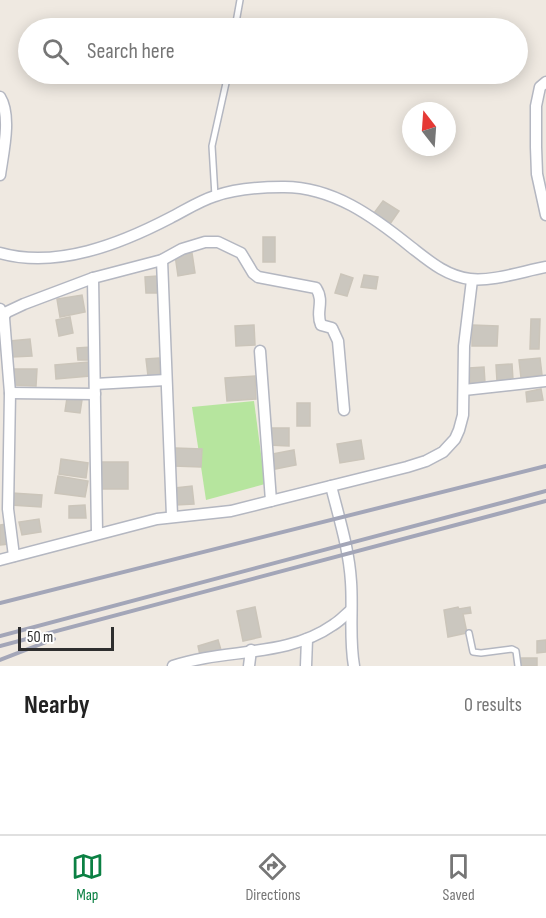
<!DOCTYPE html>
<html lang="en">
<head>
<meta charset="utf-8">
<style>
  body { margin:0; font-family:"Sofia Sans Condensed",sans-serif; background:#f6f6f6; color:#222 }
  .compass { position:absolute; left:402px; top:102px; width:54px; height:54px; border-radius:50%; background:#fff; box-shadow:0 3px 15px #0003; rotate:343deg }
  .scale { position:absolute; left:18px; bottom:15px; width:96px; box-sizing:border-box; padding-left:6px; border:3px solid #2e2e2e; border-top:0; font-size:16px; line-height:21px; white-space:nowrap; color:#2e2e2e; -webkit-text-stroke:4px #fff; paint-order:stroke }
  .list { margin:0; padding:0; list-style:none }
  h2 { display:flex; justify-content:space-between; align-items:center; height:78px; margin:0; padding:0 24px; font-size:26px }
  h2 small { font-size:20px; font-weight:400; color:#767676 }
  .icon { flex:none; width:33px; height:33px; fill:none; stroke:currentColor; stroke-width:2; stroke-linecap:round; stroke-linejoin:round }
  .map { position:relative; flex:none; width:546px; height:666px; overflow:hidden }
  .search { position:absolute; background:#fff; box-shadow:0 3px 15px #0003; left:18px; right:18px; top:18px; height:66px; display:flex; align-items:center; gap:15px; box-sizing:border-box; padding:0 21px; border-radius:33px; color:#767676; font-size:22px }
  .sheet { height:168px; background:#fff }
  nav { display:flex; justify-content:space-around; align-items:center; box-sizing:border-box; height:84px; border-top:2px solid #e0e0e0; background:#fff; font-size:16px; color:#767676 }
  nav a { display:grid; justify-items:center; gap:3px }
  nav .on { color:#0b8043 }
  .map>svg:first-child { display:block }
  .green { fill:#b6e59e }
  .building { fill:#cbc7bf; stroke:#cbc5ba; stroke-width:1.5 }
  .lines { fill:none; stroke-linecap:round; stroke-linejoin:round }
  .lane-casing { stroke:#b4b7c1; stroke-width:8 }
  .street-casing { stroke:#b4b7c1; stroke-width:13 }
  .lane { stroke:#fff; stroke-width:5 }
  .street { stroke:#fff; stroke-width:10 }
  .rail { stroke:#a3a6b8; stroke-width:4 }
</style>
</head>
<body>
<div class="map">
<svg width="546" height="666" viewBox="0 0 546 666">
  <rect width="100%" height="100%" fill="#efe9e1"/>
  <path class="green" d="M254,401L265,484L206,500L192,407Z"/>
  <g class="building">
    <path d="M383,201L399,211L390,224L374,213Z"/>
    <rect x="263" y="237" width="12" height="25"/>
    <path d="M192,253L195,273L178,276L175,255Z"/>
    <path d="M341,274L353,278L347,296L335,293Z"/>
    <path d="M364,275L378,277L376,289L361,287Z"/>
    <path d="M157,276L158,293H146L145,277Z"/>
    <path d="M82,295L85,312L60,317L57,299Z"/>
    <path d="M70,317L73,333L59,336L56,320Z"/>
    <path d="M531,319H540L539,349H530Z"/>
    <path d="M254,325L255,345L236,346L235,326Z"/>
    <path d="M472,325L498,326L497,346H472Z"/>
    <path d="M30,339L32,356L12,357L10,341Z"/>
    <path d="M91,347L92,360H78L77,348Z"/>
    <path d="M159,358L160,375L148,376L146,359Z"/>
    <path d="M540,358L542,375L521,378L519,360Z"/>
    <path d="M89,362L90,376L56,379L55,365Z"/>
    <path d="M512,364L513,380L497,381L496,365Z"/>
    <path d="M484,367L485,383L470,384L469,368Z"/>
    <path d="M14,369H37L36,386L14,385Z"/>
    <path d="M255,376L256,399L227,401L225,378Z"/>
    <path d="M541,389L543,400L527,402L526,392Z"/>
    <path d="M67,398L82,400L80,413L65,411Z"/>
    <rect x="297" y="403" width="13" height="23"/>
    <path d="M268,428H289V446L268,445Z"/>
    <path d="M361,440L364,459L340,463L337,444Z"/>
    <path d="M175,448L202,449L201,467L174,466Z"/>
    <path d="M294,450L296,465L275,469L272,454Z"/>
    <path d="M61,459L88,463L86,478L59,474Z"/>
    <rect x="101" y="462" width="27" height="27"/>
    <path d="M58,476L88,481L85,497L55,493Z"/>
    <path d="M192,486L194,504L176,505L175,488Z"/>
    <path d="M12,493L42,495L41,507L11,505Z"/>
    <path d="M85,505L86,518H69V506Z"/>
    <path d="M39,519L41,532L22,535L19,522Z"/>
    <path d="M6,524L9,544L0,545V525Z"/>
    <path d="M255,607L261,637L243,641L237,611Z"/>
    <path d="M458,607L459,609L470,607L471,613L463,614L467,633L448,637L444,610Z"/>
    <path d="M218,640L221,650L200,655L198,646Z"/>
    <path d="M546,640V652L537,653V641Z"/>
    <rect x="521" y="658" width="16" height="8"/>
  </g>
  <g class="lines">
    <g class="lane-casing">
      <g id="lane">
        <path d="M235,28L240,0"/>
        <path d="M215,196L212,146L228,74"/>
        <path d="M469,633L473,652L481,653L512,649L516,651L518,666"/>
      </g>
    </g>
    <g class="street-casing">
      <g id="street">
        <path d="M546,82L540,87L536,106V147L537,174L546,215"/>
        <path d="M0,97C12,116 3,153 0,175"/>
        <path d="M0,253C57,269 120,244 170,218C184,211 199,201 215,196C235,189 261,187 282,187C332,186 374,217 411,247C429,261 446,276 470,279C491,282 524,271 546,267"/>
        <path d="M162,260L172,516"/>
        <path d="M93,278L97,533"/>
        <path d="M0,309L4,318L10,393L8,509L14,556"/>
        <path d="M0,321L7,312L24,304L93,278L162,260L182,249L205,242H218L241,253L253,273L258,277L316,288C325,302 315,312 321,325L332,328L338,341L344,410"/>
        <path d="M260,351L271,501"/>
        <path d="M95,384L166,380"/>
        <path d="M464,390L546,381"/>
        <path d="M10,393L95,394"/>
        <path d="M331,486C339,518 349,549 351,582C353,610 349,638 354,666"/>
        <path d="M0,560L157,519L231,511L407,467L426,461L443,452L455,439L459,430L463,415L464,346L472,280"/>
        <path d="M173,666C225,648 286,658 333,625C340,621 345,615 351,610"/>
        <path d="M249,666L251,650"/>
        <path d="M306,666L307,639"/>
      </g>
    </g>
    <use href="#lane" class="lane"/>
    <use href="#street" class="street"/>
    <g class="rail">
      <path d="M0,603L546,466"/>
      <path d="M0,636L546,491"/>
      <path d="M0,646L546,501"/>
      <path d="M0,660L54,639"/>
    </g>
  </g>
</svg>
<svg class="compass" viewBox="-18 -18 36 36"><path d="M0-13l5 13h-10z" fill="#e53935"/><path d="M0 13l5-13h-10z" fill="#767676"/></svg>
<div class="scale">50 m</div>
<div class="search"><svg class="icon" aria-label="search" viewBox="0 0 24 24"><circle cx="10" cy="10" r="6"/><path d="M15 15l6 6"/></svg>Search here</div>
</div>
<section class="sheet">
<h2>Nearby<small>0 results</small></h2>
<ul class="list">
</ul>
</section>
<nav>
<a class="on"><svg class="icon" aria-label="map" viewBox="0 0 24 24"><path d="M3 6l6-2 6 2 6-2v14l-6 2-6-2-6 2zM9 4v14M15 6v14"/></svg>Map</a>
<a><svg class="icon" aria-label="directions" viewBox="0 0 24 24"><path d="M12 3l9 9-9 9-9-9zM9 14v-3h6M13 9l2 2-2 2"/></svg>Directions</a>
<a><svg class="icon" aria-label="saved" viewBox="0 0 24 24"><path d="M7 4h10v16l-5-4-5 4z"/></svg>Saved</a>
</nav>
</body>
</html>
